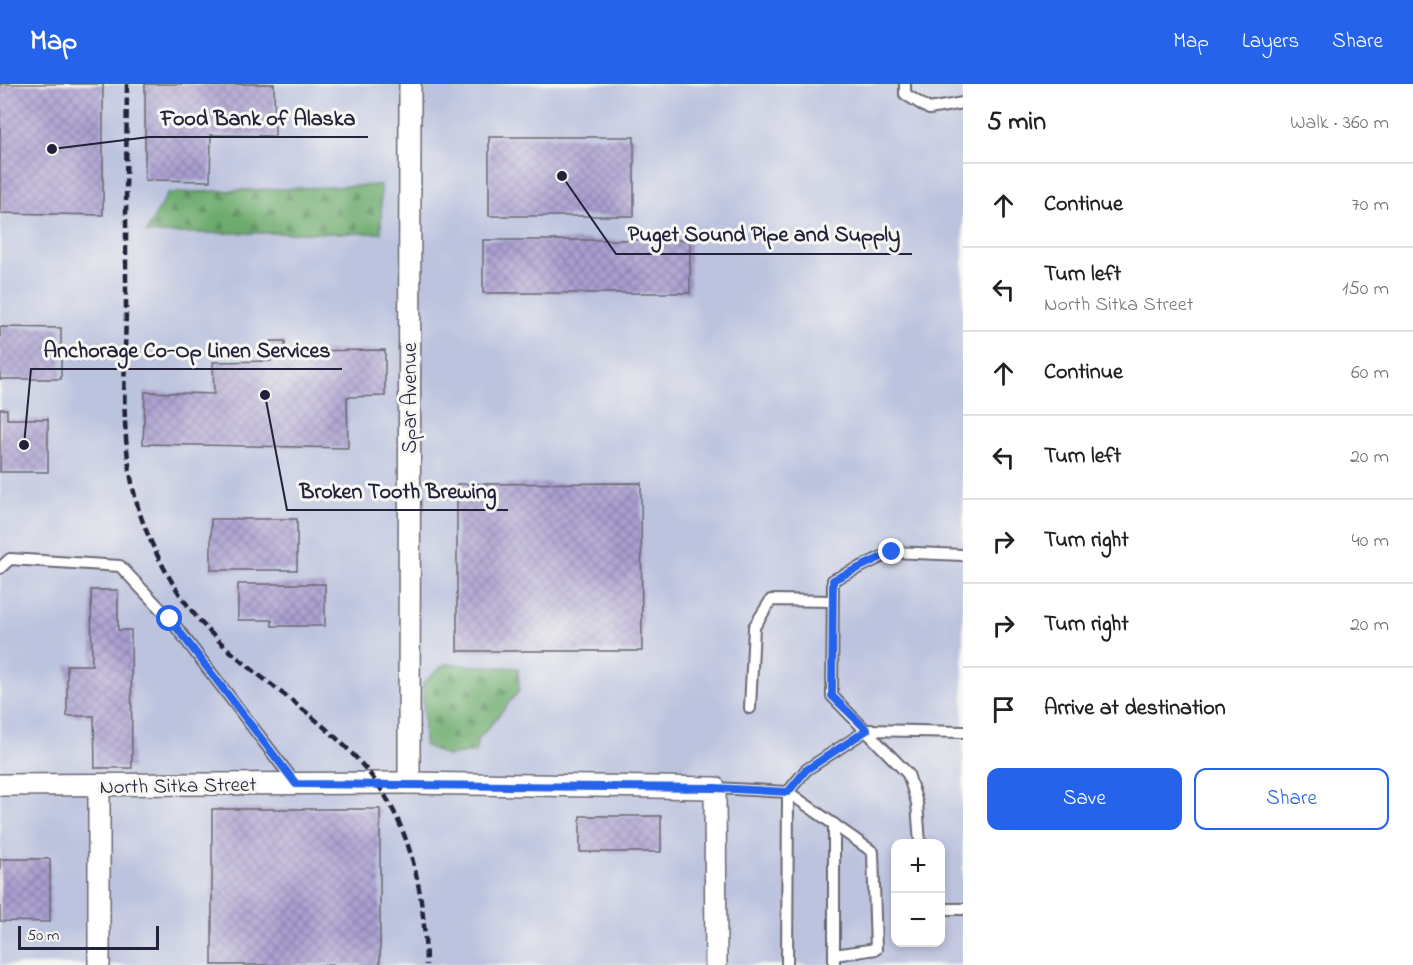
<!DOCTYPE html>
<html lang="en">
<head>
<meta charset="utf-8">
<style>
  body { margin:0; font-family:"Indie Flower",sans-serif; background:#f2f2f2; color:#202124 }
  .controls { position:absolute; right:18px; bottom:18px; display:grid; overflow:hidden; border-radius:12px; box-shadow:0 3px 9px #0003 }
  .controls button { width:54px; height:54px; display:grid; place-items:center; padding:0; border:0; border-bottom:2px solid #e0e0e0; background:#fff; color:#202124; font:30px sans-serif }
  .scale { position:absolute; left:18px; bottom:15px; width:141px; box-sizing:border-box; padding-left:6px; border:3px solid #22223b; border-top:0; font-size:16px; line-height:21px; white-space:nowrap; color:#22223b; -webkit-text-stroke:4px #f6f6f2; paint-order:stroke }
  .stop { position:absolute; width:18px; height:18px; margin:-14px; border:4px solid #2563eb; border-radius:50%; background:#fff }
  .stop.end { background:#2563eb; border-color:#fff; box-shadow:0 2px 6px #0008 }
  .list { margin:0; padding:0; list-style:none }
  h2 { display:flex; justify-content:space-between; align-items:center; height:78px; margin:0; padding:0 24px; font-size:26px }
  h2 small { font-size:20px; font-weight:400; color:#757577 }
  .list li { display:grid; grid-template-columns:39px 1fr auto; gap:18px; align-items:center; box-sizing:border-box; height:84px; padding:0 24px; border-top:2px solid #e0e0e0 }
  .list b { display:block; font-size:22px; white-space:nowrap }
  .list p { margin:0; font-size:20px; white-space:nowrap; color:#757577 }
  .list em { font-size:20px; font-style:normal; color:#757577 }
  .actions { display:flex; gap:12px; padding:18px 24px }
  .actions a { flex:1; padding:14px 0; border:2px solid #2563eb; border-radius:12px; text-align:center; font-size:21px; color:#2563eb }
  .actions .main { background:#2563eb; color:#fff }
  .icon { flex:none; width:33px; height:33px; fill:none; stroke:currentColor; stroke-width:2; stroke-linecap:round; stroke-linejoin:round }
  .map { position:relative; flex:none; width:963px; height:881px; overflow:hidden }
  header { display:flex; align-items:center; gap:36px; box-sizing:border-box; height:84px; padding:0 30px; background:#2563eb; color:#fff }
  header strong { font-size:28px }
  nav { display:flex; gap:33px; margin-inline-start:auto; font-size:21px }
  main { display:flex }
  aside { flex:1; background:#fff }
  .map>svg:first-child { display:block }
  .industrial { fill:#bcc3de; fill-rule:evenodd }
  .forest { fill:url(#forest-firs); stroke:#486754; stroke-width:1.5 }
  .building { fill:url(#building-cross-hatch) }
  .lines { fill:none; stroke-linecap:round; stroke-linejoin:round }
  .lane-casing { stroke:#6b6873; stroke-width:14 }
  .street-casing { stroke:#6b6873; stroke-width:24 }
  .lane { stroke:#fff; stroke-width:10 }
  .street { stroke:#fff; stroke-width:21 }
  .rail { stroke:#22223b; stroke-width:4.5; stroke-dasharray:9 4.5; stroke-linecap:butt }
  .route { stroke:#2563eb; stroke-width:8 }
  .labels { text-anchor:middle; stroke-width:6; stroke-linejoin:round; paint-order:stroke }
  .street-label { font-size:21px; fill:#22223b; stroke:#f6f6f2 }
  .leader { fill:none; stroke:#22223b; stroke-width:2 }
  .callout-dot { fill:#22223b; stroke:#f6f6f2; stroke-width:2 }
  .callout-label { font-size:22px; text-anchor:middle; font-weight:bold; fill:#22223b; stroke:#f6f6f2; stroke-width:6; stroke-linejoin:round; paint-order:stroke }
</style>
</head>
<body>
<header>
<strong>Map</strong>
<nav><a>Map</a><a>Layers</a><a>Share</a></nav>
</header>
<main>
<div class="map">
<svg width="963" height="881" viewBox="0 0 963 881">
  <defs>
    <pattern id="forest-firs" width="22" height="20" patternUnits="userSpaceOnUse" patternTransform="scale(1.5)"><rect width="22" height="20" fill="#6eac6e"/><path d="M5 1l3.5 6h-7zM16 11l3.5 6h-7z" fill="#5a8c5c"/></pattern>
    <pattern id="building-cross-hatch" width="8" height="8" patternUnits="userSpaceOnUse" patternTransform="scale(1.5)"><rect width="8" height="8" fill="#aa9fd0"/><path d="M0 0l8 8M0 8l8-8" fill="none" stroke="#8a81aa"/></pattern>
  </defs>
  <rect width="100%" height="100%" fill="#f6f6f2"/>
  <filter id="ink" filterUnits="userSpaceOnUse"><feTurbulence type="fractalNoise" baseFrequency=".0167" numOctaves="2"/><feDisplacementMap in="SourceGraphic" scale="12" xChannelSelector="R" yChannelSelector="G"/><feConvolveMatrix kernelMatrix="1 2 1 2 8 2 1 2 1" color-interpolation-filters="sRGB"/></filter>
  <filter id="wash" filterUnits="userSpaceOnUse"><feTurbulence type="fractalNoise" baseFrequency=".008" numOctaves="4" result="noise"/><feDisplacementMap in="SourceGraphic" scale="24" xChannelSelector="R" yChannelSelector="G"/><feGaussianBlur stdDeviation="1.35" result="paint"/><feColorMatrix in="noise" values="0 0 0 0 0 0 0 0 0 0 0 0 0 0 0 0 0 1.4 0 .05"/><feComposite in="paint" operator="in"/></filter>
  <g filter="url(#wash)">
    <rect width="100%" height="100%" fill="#f2ebda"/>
    <path class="industrial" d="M0,0H963V881H0ZM896,760H940V858H896Z"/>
    <g class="forest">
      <path d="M381,101V149H146L168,109Z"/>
      <path d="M445,580L518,584L519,607L477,657L476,668L447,672L424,661L423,599Z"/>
    </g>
    <g id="blocks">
      <g class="building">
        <path d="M0,0H103V131L0,129Z"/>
        <path d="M145,0H274L275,52L211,51L210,97L145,96Z"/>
        <rect x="489" y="53" width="145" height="79"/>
        <rect x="483" y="156" width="207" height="53"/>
        <path d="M0,243L61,244V295H0Z"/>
        <path d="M271,257H285V267L385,266V312L347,313L348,364L143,360L145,308L214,310L213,278L271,277Z"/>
        <path d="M0,325H7V335H48V388H0Z"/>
        <path d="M641,399L642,567H457V400Z"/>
        <rect x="211" y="435" width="86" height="51"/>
        <path d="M238,500H325V542H272V536H238Z"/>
        <path d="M91,506H118V546H131L132,684H95L94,632H67V581H92Z"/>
        <rect x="212" y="725" width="168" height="156"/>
        <rect x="580" y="732" width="81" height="36"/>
        <path d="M0,775H50V838L0,837Z"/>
      </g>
    </g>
  </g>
  <g filter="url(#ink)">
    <use href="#blocks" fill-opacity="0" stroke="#6b6873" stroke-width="1.5"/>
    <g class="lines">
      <g class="lane-casing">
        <g id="lane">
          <path d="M905,0V10L929,25L963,19"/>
          <path d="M0,484L10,475L120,482L170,535L296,700"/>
          <path d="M750,624L754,543L771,516L832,517"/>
          <path d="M715,704L788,708L787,881"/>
          <path d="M920,760L917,719L908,690L832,612L833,496L892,468L963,471"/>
          <path d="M940,825H963"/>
          <path d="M834,871V740"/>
          <path d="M834,881V871L876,865L873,768L788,708L806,686L867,646L963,648"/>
        </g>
      </g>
      <g class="street-casing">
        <g id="street">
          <path d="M409,699L410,0"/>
          <path d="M0,701L409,699L715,704L716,881"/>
          <path d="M99,702V881"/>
        </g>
      </g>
      <use href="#lane" class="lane"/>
      <use href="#street" class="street"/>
      <path class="rail" d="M127,0C126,74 126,149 126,223C125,299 117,382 149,453C163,486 183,519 207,545C259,599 331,636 376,698C414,751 425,817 426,881"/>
    </g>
  </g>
  <g class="lines" filter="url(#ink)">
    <path class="route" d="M170,535L296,700L715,704L788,708L806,686L867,646L832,612L833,496L892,468"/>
  </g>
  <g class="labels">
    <g class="street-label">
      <text transform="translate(409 314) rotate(-90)" y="7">Spar Avenue</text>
      <text transform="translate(178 701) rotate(-1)" y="7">North Sitka Street</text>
    </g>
  </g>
  <path class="leader" d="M52 65L149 53H368M562 92L616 170H912M24 361L31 285H342M265 311L287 426H508"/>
  <g class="callout-dot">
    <circle cx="52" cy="65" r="6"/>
    <circle cx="562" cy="92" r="6"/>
    <circle cx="24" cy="361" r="6"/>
    <circle cx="265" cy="311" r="6"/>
  </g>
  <g class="callout-label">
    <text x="258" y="41">Food Bank of Alaska</text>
    <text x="764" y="157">Puget Sound Pipe and Supply</text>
    <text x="187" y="273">Anchorage Co-Op Linen Services</text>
    <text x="398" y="414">Broken Tooth Brewing</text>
  </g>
</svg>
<div class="controls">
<button>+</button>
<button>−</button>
</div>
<div class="scale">50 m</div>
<div class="stop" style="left:170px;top:535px"></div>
<div class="stop end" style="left:892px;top:468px"></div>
</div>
<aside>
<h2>5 min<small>Walk · 360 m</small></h2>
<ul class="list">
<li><svg class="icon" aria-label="ahead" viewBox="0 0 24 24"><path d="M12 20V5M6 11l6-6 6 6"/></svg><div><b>Continue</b></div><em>70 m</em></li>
<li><svg class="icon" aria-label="left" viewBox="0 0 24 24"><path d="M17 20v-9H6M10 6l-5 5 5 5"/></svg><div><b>Turn left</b><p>North Sitka Street</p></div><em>150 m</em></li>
<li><svg class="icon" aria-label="ahead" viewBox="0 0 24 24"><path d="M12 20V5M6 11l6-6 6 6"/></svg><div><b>Continue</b></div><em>60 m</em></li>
<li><svg class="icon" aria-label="left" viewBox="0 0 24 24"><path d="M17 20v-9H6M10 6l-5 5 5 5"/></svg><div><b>Turn left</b></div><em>20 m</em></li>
<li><svg class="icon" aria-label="right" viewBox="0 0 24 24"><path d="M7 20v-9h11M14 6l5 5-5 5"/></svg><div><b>Turn right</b></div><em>40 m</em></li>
<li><svg class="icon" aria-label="right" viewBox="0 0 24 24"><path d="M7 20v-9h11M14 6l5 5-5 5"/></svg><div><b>Turn right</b></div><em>20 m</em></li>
<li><svg class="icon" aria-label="arrive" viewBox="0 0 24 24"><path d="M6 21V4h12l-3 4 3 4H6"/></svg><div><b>Arrive at destination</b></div></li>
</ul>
<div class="actions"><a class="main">Save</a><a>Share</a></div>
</aside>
</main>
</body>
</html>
